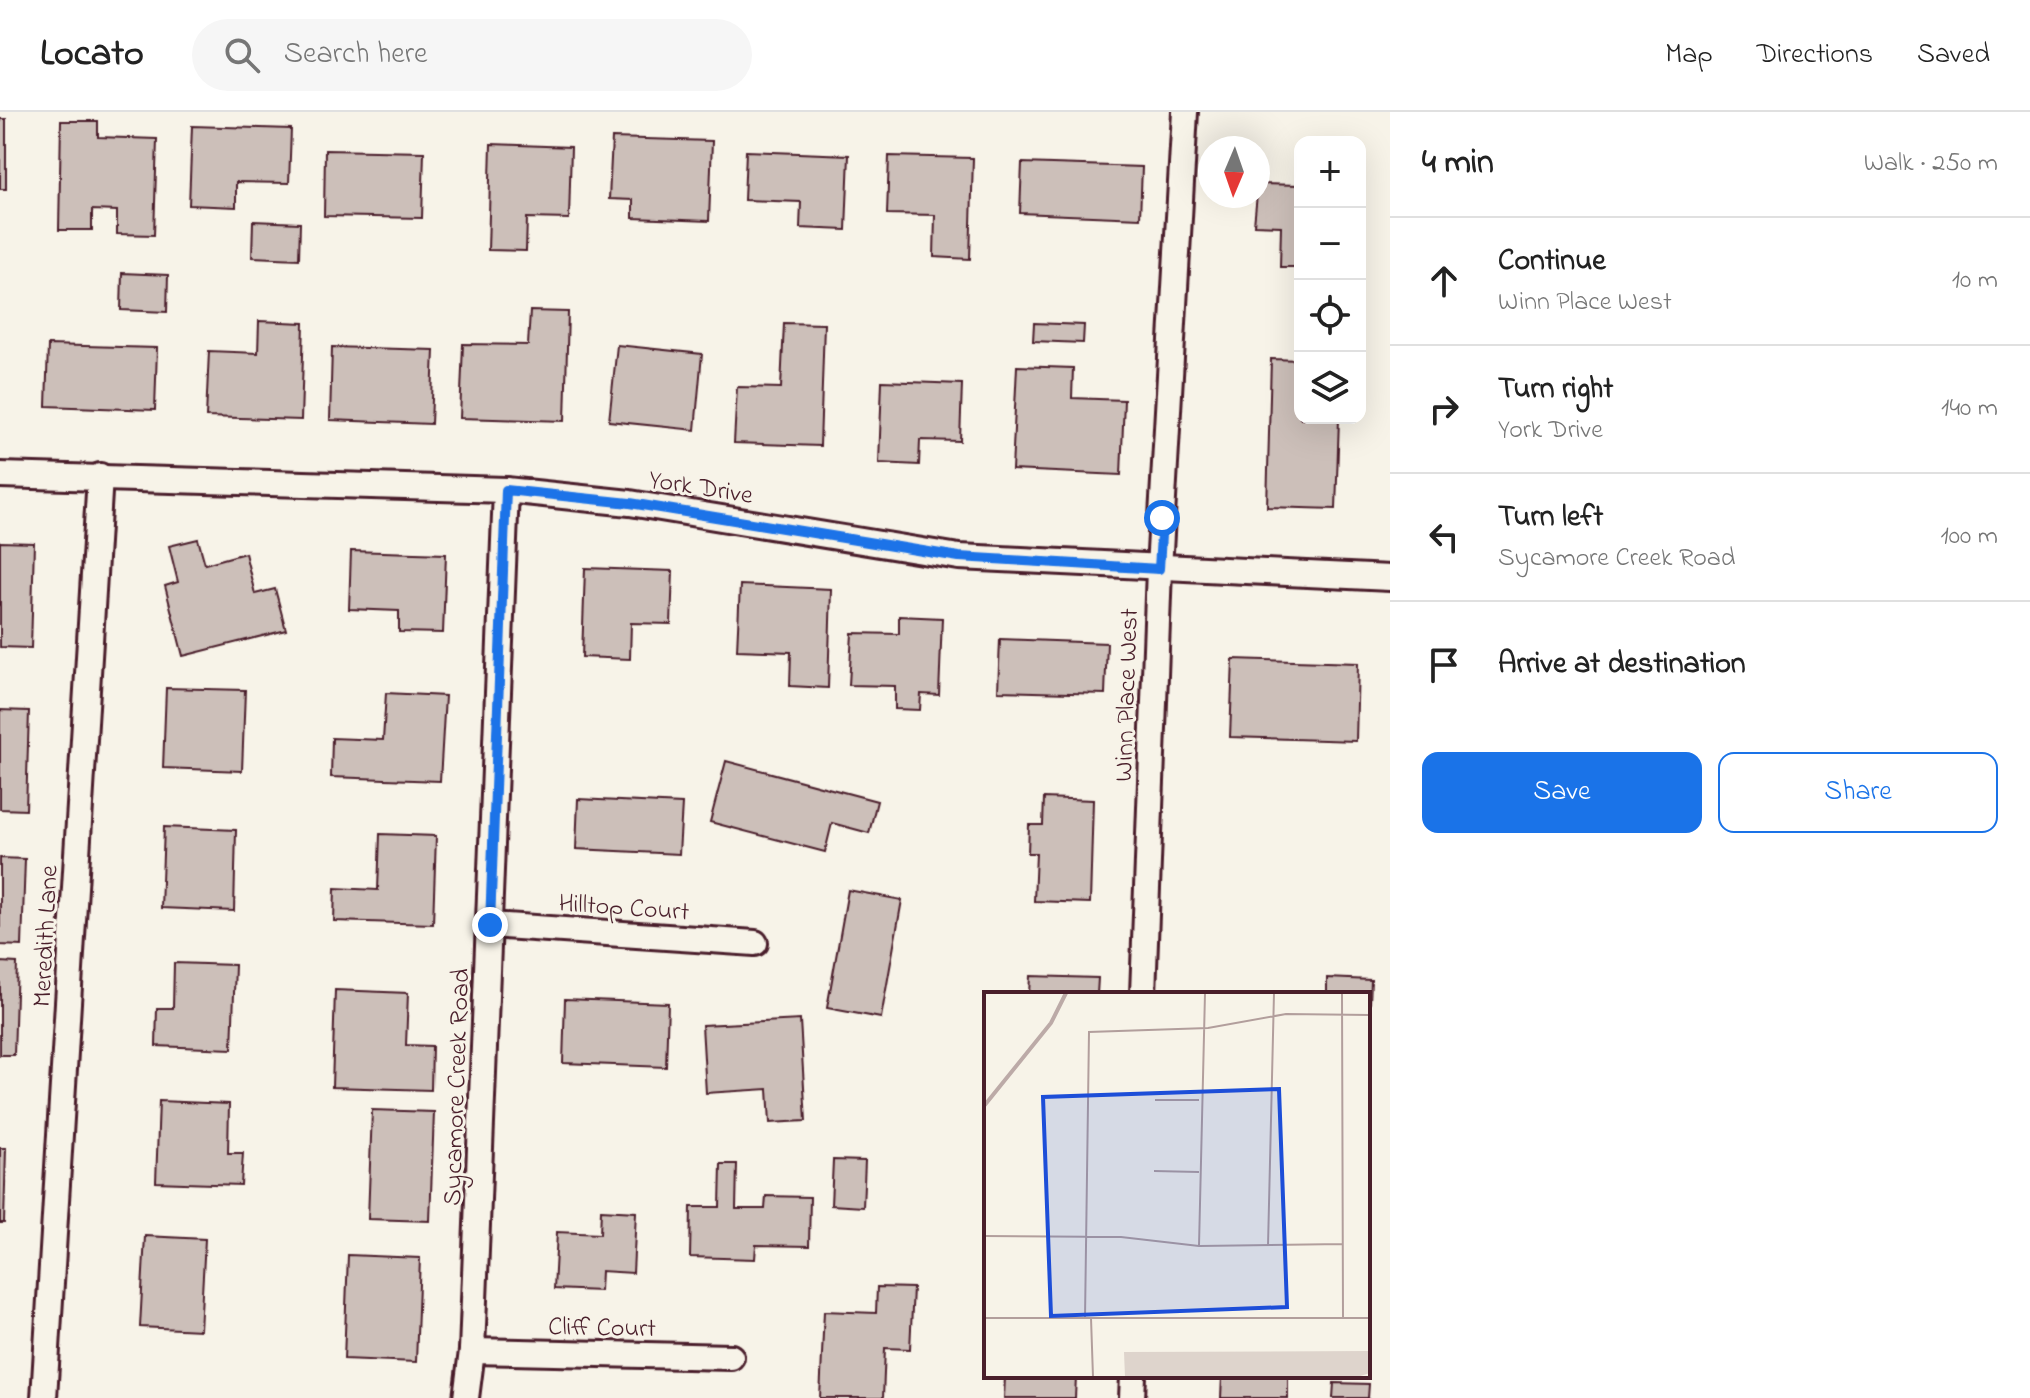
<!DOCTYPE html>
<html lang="en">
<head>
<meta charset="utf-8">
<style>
  body { margin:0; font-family:"Indie Flower",sans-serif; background:#f6f6f6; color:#222 }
  .controls { position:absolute; right:24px; top:24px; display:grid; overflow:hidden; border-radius:16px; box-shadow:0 8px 32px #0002 }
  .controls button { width:72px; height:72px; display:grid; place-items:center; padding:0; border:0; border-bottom:2px solid #e0e0e0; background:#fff; color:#222; font:40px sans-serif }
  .compass { position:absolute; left:1198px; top:24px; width:72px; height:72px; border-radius:50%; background:#fff; box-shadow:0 8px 32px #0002; rotate:182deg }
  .stop { position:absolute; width:24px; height:24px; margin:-18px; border:6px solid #1a73e8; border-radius:50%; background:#fff }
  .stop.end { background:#1a73e8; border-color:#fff; box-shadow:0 2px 8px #0008 }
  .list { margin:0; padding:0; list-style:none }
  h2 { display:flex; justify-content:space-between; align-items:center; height:104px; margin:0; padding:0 32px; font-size:34px }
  h2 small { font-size:26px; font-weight:400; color:#767676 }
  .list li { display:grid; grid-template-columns:52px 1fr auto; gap:24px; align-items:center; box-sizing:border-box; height:128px; padding:0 32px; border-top:2px solid #e0e0e0 }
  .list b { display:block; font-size:30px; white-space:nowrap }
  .list p { margin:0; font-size:26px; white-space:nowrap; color:#767676 }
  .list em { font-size:26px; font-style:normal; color:#767676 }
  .actions { display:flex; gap:16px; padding:24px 32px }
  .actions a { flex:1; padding:18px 0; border:2px solid #1a73e8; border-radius:16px; text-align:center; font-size:28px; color:#1a73e8 }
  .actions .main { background:#1a73e8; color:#fff }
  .icon { flex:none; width:44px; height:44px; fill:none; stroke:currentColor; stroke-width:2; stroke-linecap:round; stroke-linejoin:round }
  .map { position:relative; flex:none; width:1390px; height:1286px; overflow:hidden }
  header { display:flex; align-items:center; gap:48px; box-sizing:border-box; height:112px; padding:0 40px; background:#fff; border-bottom:2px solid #e0e0e0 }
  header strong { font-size:38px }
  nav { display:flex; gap:44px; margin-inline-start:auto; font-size:28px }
  .search { width:560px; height:72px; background:#f6f6f6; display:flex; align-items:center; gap:20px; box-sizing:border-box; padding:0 28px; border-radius:44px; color:#767676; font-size:30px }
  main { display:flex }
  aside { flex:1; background:#fff }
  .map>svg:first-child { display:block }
  .building { fill:#ccbfb9; stroke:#4a1f2b; stroke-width:2 }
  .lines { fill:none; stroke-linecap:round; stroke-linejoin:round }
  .minor-casing { stroke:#4a1f2b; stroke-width:30 }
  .minor { stroke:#f7f3e8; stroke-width:24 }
  .route { stroke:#1a73e8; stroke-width:10 }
  .labels { text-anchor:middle; stroke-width:6; stroke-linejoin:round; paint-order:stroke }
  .street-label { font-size:26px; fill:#4a1f2b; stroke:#f7f3e8 }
  .inset-river { fill:none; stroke:#bcaaa7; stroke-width:4 }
  .inset-road { fill:none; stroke:#b29e9c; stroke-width:2 }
  .view { fill:#1d4ed8; fill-opacity:0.15; stroke:#1d4ed8; stroke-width:4 }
  .inset-edge { fill:none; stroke:#4a1f2b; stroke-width:4 }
</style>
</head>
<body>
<header>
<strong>Locato</strong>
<div class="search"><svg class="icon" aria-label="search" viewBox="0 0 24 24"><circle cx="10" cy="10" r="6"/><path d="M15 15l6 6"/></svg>Search here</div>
<nav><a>Map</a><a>Directions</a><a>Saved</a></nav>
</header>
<main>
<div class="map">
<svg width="1390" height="1286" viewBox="0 0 1390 1286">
  <rect width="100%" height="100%" fill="#f7f3e8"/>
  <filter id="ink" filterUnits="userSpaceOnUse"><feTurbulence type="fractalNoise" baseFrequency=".0125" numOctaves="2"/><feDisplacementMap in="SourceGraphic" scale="16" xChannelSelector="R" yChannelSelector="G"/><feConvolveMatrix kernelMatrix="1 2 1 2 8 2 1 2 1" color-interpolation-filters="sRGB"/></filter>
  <g filter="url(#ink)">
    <g class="building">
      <rect x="0" y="7" width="6" height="70"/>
      <path d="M61,9H98V25L157,27L154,123L117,122V99L92,98V118H59Z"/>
      <path d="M192,14L291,17L289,71L236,70V95L189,93Z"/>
      <path d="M612,26L712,29L709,109L633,106V88L609,87Z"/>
      <path d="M491,32L571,35L569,107L527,106L526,139L488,138Z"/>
      <path d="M325,38L424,40L422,106L324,104Z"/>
      <path d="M746,39L849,43L846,118L800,116L801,90L744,88Z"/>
      <path d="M889,44L973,46L970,147L934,145L935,103L887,102Z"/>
      <path d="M1022,51L1142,55L1140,106L1020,101Z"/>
      <path d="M1258,72L1300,73V155H1280L1281,114L1254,113Z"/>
      <path d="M1360,74H1364L1362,136L1360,135Z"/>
      <path d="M253,109L300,111L299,147L252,145Z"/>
      <path d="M122,161L168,163L167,200L121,198Z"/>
      <path d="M530,199L568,200L565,309L460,306L463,232L528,233Z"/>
      <path d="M259,209L304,211L301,308L206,305L209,239L258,241Z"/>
      <path d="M784,211L824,212L820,334L734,331L737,275L781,276Z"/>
      <path d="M1034,211L1084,213L1083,231L1033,229Z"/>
      <path d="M48,233L157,236L155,298L46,294Z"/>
      <path d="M617,233L702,242L695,318L609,309Z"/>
      <path d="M332,235L434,238L431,312L330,308Z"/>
      <path d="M1271,247L1300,248V306H1339L1336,397L1267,395Z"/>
      <path d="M1017,254L1073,256L1072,286L1124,288L1121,363L1012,358Z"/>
      <path d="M882,269L962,272L960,329L920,328L919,353L879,351Z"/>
      <path d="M198,427L205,452L245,441L255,482L275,477L286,518L183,544L165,474L178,470L169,434Z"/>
      <path d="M0,430L34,431L31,536L0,535Z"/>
      <path d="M351,439L446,442L443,521L399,520V499L349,497Z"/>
      <path d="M585,456L673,459L671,512L631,511L630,547L582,545Z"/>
      <path d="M740,473L831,477L828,576L790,574L791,540L737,538Z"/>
      <path d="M899,504L942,506L939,583L921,582L920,598L895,597V574L849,573L852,521L899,522Z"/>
      <path d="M1000,527L1107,531L1105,582L998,579Z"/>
      <path d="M1233,547L1358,551L1356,629L1230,625Z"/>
      <path d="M166,576L245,578L242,659L163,656Z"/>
      <path d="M386,581L445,584L440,669L331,665L332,626L383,628Z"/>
      <path d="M0,598L29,599L26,698L0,697Z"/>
      <path d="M726,649L877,689L869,721L832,711L825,740L710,710Z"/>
      <path d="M1044,686L1093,688L1090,791L1034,789L1036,741H1028L1029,713H1043Z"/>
      <path d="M578,687L682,692L679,742L576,737Z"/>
      <path d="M164,715L236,718L234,799L161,796Z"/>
      <path d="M380,722L436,724L433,812L334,809L335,776L378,778Z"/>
      <path d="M0,746L25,747L22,834L0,833Z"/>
      <path d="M848,778L902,788L881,906L827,896Z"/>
      <path d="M0,850L17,851L14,943H0Z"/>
      <path d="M174,851L235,853L232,937L156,934L157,896H173Z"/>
      <path d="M1030,864L1098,866L1097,882H1029Z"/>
      <path d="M1327,866L1371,868L1369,916L1368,882H1327Z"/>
      <path d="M335,878L408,881L406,933L432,934L431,978L332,975Z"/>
      <path d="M565,887L668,891L666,955L563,951Z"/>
      <path d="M800,908L806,1009L770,1011L768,977L706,981L702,913Z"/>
      <path d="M159,989L229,992L228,1041H243L241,1073L156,1070Z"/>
      <path d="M372,998L434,1000L430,1109L368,1107Z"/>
      <path d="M0,1036H6L4,1111H0Z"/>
      <path d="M833,1048L865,1049L863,1095L831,1093Z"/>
      <path d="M721,1052H737L736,1097H765L766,1084L810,1085L809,1134L756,1133L755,1147L690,1145L691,1095H720Z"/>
      <path d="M601,1098L636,1100L633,1161L601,1159L600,1179L554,1177L557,1120L600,1122Z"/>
      <path d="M145,1124L205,1127L200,1218L140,1215Z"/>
      <path d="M348,1143L420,1146L416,1250L344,1247Z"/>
      <path d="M877,1175L913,1176L910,1237L885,1236L883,1286H820L824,1199L876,1201Z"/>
      <path d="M1005,1264H1076L1075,1286H1004Z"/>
      <path d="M1222,1264H1288V1286H1221Z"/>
      <path d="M1334,1271L1369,1272L1368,1286H1333Z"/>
    </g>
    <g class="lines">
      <g class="minor-casing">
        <g id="minor">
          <path d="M0,363L506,378L630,391L959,445L1390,466"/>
          <path d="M490,813L755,831"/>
          <path d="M1143,882L1159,457L1185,0"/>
          <path d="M472,1239L731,1245"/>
          <path d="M44,1286L100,364"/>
          <path d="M466,1286L472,1239L506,378"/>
          <path d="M1132,1286L1133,1264"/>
        </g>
      </g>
      <use href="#minor" class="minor"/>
    </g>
  </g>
  <g class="lines" filter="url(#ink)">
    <path class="route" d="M490,813L506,378L630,391L959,445L1159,457L1162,406"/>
  </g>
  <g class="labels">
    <g class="street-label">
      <text transform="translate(701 374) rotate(9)" y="9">York Drive</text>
      <text transform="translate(1125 583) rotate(-88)" y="9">Winn Place West</text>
      <text transform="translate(624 794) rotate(4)" y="9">Hilltop Court</text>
      <text transform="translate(44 824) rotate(-87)" y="9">Meredith Lane</text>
      <text transform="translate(455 975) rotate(-88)" y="9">Sycamore Creek Road</text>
      <text transform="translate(602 1214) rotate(1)" y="9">Cliff Court</text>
    </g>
  </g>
  <g transform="translate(984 880)">
    <rect width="386" height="386" fill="#f7f3e8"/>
    <path d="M386,359V381L373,385H141L140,360Z" fill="#ded4cc"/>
    <path class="inset-river" d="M0,114L67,31L82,1"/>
    <path class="inset-road" d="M358,1L359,325M171,108H215M170,179L215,180M0,244L137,245L215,254L359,252M215,254L221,1M284,254L290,1M0,326H386M101,326L105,40L224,36L302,22L386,23M107,326L109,385"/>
    <path class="view" d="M295,97L303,315L67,324L59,105Z"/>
    <rect width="386" height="386" class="inset-edge"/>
  </g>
</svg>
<div class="controls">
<button>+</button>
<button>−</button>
<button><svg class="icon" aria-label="locate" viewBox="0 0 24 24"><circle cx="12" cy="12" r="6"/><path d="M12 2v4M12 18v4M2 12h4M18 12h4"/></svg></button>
<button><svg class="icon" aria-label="layers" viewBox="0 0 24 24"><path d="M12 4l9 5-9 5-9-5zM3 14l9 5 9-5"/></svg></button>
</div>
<svg class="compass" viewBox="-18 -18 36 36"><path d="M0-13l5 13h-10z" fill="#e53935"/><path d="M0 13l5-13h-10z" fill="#767676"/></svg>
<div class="stop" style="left:1162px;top:406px"></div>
<div class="stop end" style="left:490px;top:813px"></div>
</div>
<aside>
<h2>4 min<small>Walk · 250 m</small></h2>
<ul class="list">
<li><svg class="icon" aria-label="ahead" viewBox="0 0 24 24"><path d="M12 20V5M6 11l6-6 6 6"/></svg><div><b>Continue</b><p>Winn Place West</p></div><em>10 m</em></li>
<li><svg class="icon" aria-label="right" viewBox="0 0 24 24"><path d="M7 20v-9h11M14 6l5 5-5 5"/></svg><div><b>Turn right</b><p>York Drive</p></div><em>140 m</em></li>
<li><svg class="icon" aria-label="left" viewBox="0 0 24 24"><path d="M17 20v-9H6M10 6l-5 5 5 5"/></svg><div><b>Turn left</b><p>Sycamore Creek Road</p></div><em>100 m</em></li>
<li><svg class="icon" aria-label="arrive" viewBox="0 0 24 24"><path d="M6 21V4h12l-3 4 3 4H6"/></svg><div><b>Arrive at destination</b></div></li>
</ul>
<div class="actions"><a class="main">Save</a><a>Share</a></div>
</aside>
</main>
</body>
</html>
